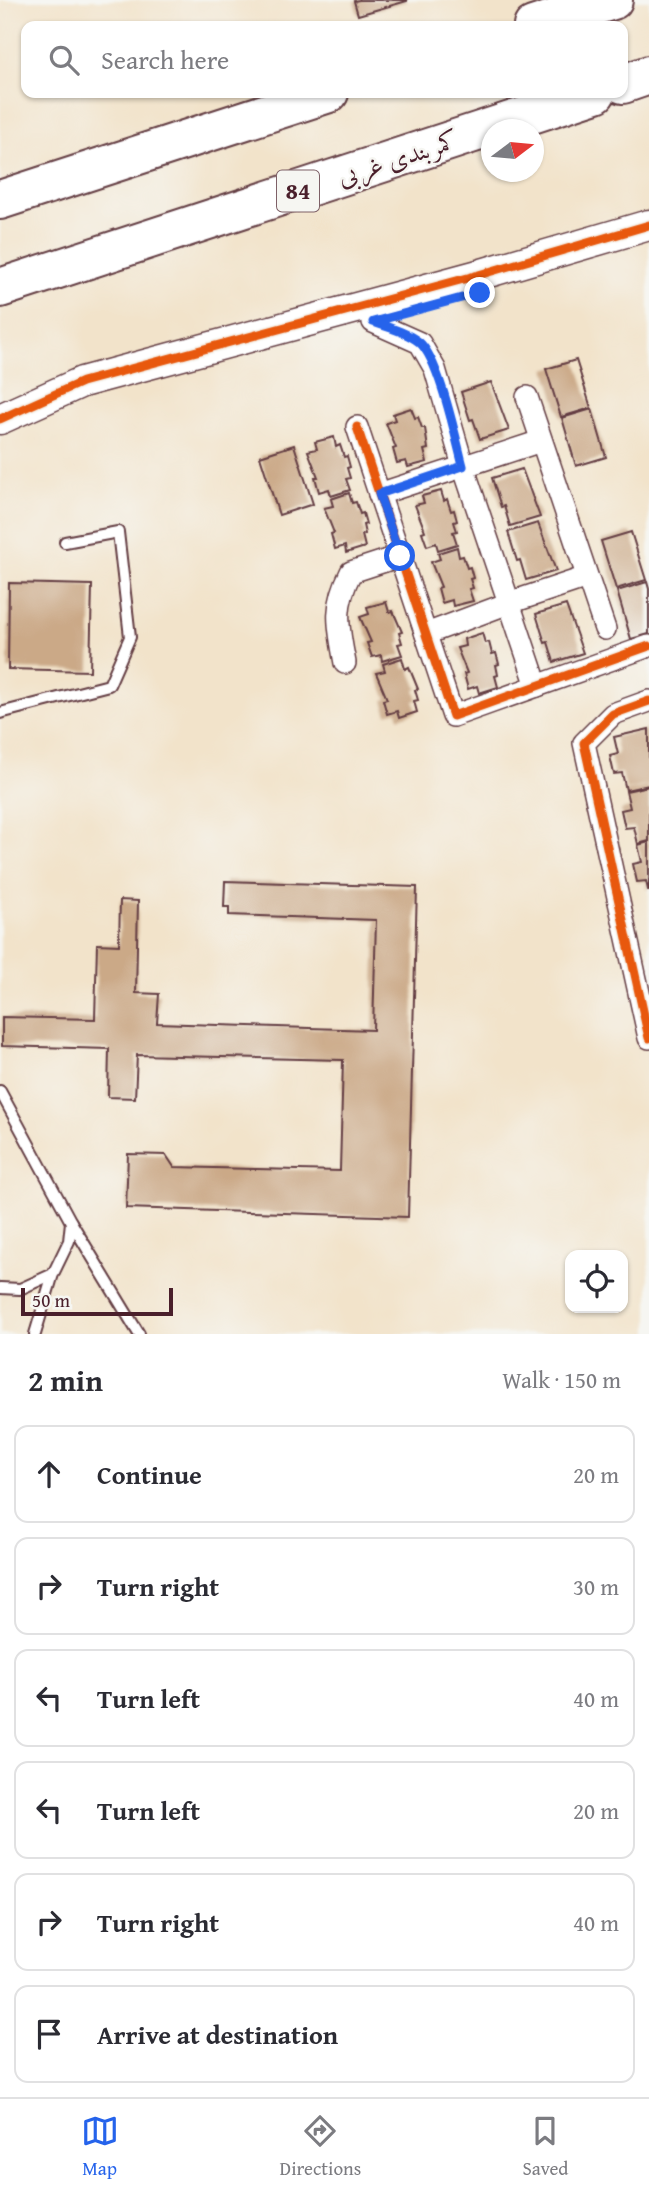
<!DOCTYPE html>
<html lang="en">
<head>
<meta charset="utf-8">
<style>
  body { margin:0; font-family:"Gentium Book Plus",Amiri,serif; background:#f2f2f3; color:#2b2b33 }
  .controls { position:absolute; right:21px; bottom:21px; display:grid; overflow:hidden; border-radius:14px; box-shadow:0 2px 5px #0004 }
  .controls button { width:63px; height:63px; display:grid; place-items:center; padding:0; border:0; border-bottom:2px solid #e1e1e2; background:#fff; color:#2b2b33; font:35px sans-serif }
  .compass { position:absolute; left:481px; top:119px; width:63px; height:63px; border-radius:50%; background:#fff; box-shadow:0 2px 5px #0004; rotate:74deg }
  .scale { position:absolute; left:21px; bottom:18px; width:152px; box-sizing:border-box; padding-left:7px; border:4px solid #4a1f2b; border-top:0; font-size:19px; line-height:24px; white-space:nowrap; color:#4a1f2b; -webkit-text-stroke:5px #f6f6f2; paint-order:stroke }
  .stop { position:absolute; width:21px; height:21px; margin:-16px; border:5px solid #2563eb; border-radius:50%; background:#fff }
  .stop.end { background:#2563eb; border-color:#fff; box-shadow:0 2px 7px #0008 }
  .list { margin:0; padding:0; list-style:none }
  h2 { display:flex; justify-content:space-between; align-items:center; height:91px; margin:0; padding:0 28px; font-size:30px }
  h2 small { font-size:23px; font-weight:400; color:#7c7c81 }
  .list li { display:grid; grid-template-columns:46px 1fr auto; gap:21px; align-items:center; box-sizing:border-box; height:98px; margin:0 14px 14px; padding:0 14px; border:2px solid #e1e1e2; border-radius:14px }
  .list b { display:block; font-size:26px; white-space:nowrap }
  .list em { font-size:23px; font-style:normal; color:#7c7c81 }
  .icon { flex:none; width:38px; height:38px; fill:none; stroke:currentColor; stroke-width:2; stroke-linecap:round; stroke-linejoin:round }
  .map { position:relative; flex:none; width:649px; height:1334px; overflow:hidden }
  .search { position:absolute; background:#fff; box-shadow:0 2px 5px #0004; left:21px; right:21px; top:21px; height:77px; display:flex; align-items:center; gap:18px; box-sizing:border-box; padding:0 24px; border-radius:14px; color:#7c7c81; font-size:26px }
  .sheet { height:763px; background:#fff }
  nav { display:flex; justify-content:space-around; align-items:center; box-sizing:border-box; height:98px; border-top:2px solid #e1e1e2; background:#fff; font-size:19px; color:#7c7c81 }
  nav a { display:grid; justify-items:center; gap:4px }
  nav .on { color:#2563eb }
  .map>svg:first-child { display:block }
  .building { fill:#cba987 }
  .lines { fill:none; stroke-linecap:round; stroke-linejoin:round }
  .lane-casing { stroke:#633c43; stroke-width:14 }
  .street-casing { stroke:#633c43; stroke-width:24 }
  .secondary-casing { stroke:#633c43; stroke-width:33 }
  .highway-casing { stroke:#633c43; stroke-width:42 }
  .lane { stroke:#fff; stroke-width:10 }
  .street { stroke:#fff; stroke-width:21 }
  .secondary { stroke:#fff; stroke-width:30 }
  .highway { stroke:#fff; stroke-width:38 }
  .cycleway-casing { stroke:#f6f6f2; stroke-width:13 }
  .cycleway { stroke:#e8590c; stroke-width:9 }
  .route { stroke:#2563eb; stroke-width:9 }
  .labels { text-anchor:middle; stroke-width:5; stroke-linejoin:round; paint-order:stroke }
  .shield { fill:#f6f6f2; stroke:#7e6067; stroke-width:2 }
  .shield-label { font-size:24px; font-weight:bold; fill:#4a1f2b }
  .street-label { font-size:26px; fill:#4a1f2b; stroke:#f6f6f2 }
</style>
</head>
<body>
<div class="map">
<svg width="649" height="1334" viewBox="0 0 649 1334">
  <rect width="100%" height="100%" fill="#f6f6f2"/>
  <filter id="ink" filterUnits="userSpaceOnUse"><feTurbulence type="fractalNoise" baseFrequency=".0143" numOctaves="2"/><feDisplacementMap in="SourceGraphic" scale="14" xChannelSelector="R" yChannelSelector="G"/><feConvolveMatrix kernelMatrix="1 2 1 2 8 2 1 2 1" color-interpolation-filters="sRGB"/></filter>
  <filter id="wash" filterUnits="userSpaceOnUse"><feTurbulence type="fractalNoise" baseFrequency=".00686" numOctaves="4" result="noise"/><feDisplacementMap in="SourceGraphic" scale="28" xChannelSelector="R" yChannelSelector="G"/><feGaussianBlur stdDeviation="1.57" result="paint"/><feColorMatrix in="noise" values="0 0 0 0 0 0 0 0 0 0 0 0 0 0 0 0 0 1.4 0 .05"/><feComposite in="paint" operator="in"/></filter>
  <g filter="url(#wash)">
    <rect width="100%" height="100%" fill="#f2e3ca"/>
    <g id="blocks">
      <g class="building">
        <path d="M359,0H407V1L358,15L354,1Z"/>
        <path d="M576,360L591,408L561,417L546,369Z"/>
        <path d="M491,382L509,430L480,439L473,419L470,420L461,392Z"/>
        <path d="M411,408L415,418L418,417L422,428H425L428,449L424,450L427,462L408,467L406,461L397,463L393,449L396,448L386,423L395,420L393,414Z"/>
        <path d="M592,409L606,457L576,466L562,418Z"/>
        <path d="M334,437L336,447L340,445L344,457L347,456L350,467L347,468L350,478L346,479L350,490L331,496L329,489L319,492L315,477H318L308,451L317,449L315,442Z"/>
        <path d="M294,445L313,504L279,515L260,456Z"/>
        <path d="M522,469L540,517L510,526L504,506L501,507L492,478Z"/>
        <path d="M441,491L444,501L447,499L451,511L454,510L457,521L454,522L457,531L453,532L457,544L438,550L436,543L427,546L422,532L425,531L415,505L424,503L422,496Z"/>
        <path d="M349,493L352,503L356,502L360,514L363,513L366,524L363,525L365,534L362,535L365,547L346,553L345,546L335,549L331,534L334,533L324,508L333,506L331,499Z"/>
        <path d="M538,523L556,571L526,580L520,560L517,561L508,532Z"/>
        <path d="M631,532L646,580L616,589L601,541Z"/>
        <path d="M457,547L459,557L463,556L467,568L470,567L473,578L470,579L473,588L469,589L473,601L453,606L452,600L442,603L438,588L441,587L431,562L440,559L438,553Z"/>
        <path d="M647,582L649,589V634L631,639L617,591Z"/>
        <path d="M9,583L92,585L90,671L8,669Z"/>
        <path d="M386,602L389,612L393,611L402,632L399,633L402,643L398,644L402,655L382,661L381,655L372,657L367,643L371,642L360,617L369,614L367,607Z"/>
        <path d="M566,605L583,653L554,662L548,642L545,643L536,614Z"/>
        <path d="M482,633L485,643L489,642L492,654L496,653L499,664L496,665L498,675L495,676L498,687L479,693L477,686L468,689L464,674L467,673L457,648L465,646L464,639Z"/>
        <path d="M402,658L405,669L409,667L418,689L415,690L418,700L414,701L417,712L399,718L397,711L387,714L383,700L387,699L376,673L385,671L383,664Z"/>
        <path d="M649,729V785L626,790L622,773L614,774L610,756L618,754L614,737Z"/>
        <path d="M649,786V841L638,844L634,827L625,828L621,810L630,808L626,791Z"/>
        <path d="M649,842V890H648L646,881L637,882L633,864L642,862L638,845Z"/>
        <path d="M225,881L417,887L408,1217L126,1208L128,1154L166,1155L174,1167L340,1171L343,1060L137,1055L135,1098L108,1097L109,1049L2,1046V1017L95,1019L97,944L119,945L120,900L138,901L136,993L159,994L157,1023L373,1030L376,920L229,915V907H224Z"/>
      </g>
    </g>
  </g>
  <g filter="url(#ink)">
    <use href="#blocks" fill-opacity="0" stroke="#633c43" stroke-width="2"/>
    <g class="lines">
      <g class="lane-casing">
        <g id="lane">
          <path d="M0,713L109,685L130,637L118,532L65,542"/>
          <path d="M0,1091L71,1222L139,1334"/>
          <path d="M0,1288L20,1289L53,1274L69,1241L71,1222"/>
          <path d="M35,1334L53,1274"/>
        </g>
      </g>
      <g class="street-casing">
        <g id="street">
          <path d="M373,322L420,343L435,369L463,466L537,686"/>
          <path d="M527,397L605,629"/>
          <path d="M357,427L453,716L649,646"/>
          <path d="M379,494L541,441"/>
          <path d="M426,634L509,603L587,577"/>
          <path d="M345,663C338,625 333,608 351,572L400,556"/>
          <path d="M649,701L613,714L584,743L649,1038"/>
        </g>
      </g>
      <g class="secondary-casing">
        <path id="secondary" d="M0,419L82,382L475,276L649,225"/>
      </g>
      <g class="highway-casing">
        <g id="highway">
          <path d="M533,26L613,0"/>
          <path d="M623,84L649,75"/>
          <path d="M0,200L329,93"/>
          <path d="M0,288L596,93"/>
        </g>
      </g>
      <use href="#lane" class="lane"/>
      <use href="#street" class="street"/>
      <use href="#secondary" class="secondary"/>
      <use href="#highway" class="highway"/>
      <g class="cycleway-casing">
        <g id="cycleway">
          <path d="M0,419L82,382L475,276L649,225"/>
          <path d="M357,427L453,716L649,646"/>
          <path d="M649,701L613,714L584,743L649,1038"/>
        </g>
      </g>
      <use href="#cycleway" class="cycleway"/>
    </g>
  </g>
  <g class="lines" filter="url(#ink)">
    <path class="route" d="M400,556L379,494L463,466C456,439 439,358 419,342C406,332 388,327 373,322L480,293"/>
  </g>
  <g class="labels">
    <rect class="shield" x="277" y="170.5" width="42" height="41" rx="5"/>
    <g class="shield-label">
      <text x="298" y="199">84</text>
    </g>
    <g class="street-label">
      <text transform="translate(398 158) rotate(-18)" y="9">کمربندی غربی</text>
    </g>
  </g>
</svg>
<div class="controls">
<button><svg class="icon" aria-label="locate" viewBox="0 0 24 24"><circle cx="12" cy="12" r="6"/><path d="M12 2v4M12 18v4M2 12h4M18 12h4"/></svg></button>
</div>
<svg class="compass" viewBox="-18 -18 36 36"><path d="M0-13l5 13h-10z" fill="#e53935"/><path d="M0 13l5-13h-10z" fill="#7c7c81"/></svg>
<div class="scale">50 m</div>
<div class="stop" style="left:400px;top:556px"></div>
<div class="stop end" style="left:480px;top:293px"></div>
<div class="search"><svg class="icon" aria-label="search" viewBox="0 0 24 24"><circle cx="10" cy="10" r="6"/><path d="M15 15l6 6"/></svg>Search here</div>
</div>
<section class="sheet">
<h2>2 min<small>Walk · 150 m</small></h2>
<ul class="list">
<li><svg class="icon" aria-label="ahead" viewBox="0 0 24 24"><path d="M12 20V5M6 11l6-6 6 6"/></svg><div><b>Continue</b></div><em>20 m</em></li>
<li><svg class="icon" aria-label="right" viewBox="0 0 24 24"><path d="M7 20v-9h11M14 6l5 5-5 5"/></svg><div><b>Turn right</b></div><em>30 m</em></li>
<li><svg class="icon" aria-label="left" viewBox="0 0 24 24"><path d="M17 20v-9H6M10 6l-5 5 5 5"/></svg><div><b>Turn left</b></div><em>40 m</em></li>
<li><svg class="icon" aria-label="left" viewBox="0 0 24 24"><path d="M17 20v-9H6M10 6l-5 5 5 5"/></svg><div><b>Turn left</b></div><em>20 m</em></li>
<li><svg class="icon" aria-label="right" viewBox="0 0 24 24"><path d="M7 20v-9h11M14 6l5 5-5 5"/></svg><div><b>Turn right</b></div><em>40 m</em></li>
<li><svg class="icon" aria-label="arrive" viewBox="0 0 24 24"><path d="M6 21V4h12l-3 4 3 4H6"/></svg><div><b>Arrive at destination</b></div></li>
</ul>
</section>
<nav>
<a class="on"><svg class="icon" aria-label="map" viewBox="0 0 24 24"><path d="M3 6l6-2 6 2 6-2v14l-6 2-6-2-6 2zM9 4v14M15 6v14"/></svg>Map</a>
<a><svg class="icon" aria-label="directions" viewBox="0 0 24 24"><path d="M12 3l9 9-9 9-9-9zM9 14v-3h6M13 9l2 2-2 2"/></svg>Directions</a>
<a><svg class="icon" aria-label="saved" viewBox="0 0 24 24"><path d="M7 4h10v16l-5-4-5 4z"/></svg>Saved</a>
</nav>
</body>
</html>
